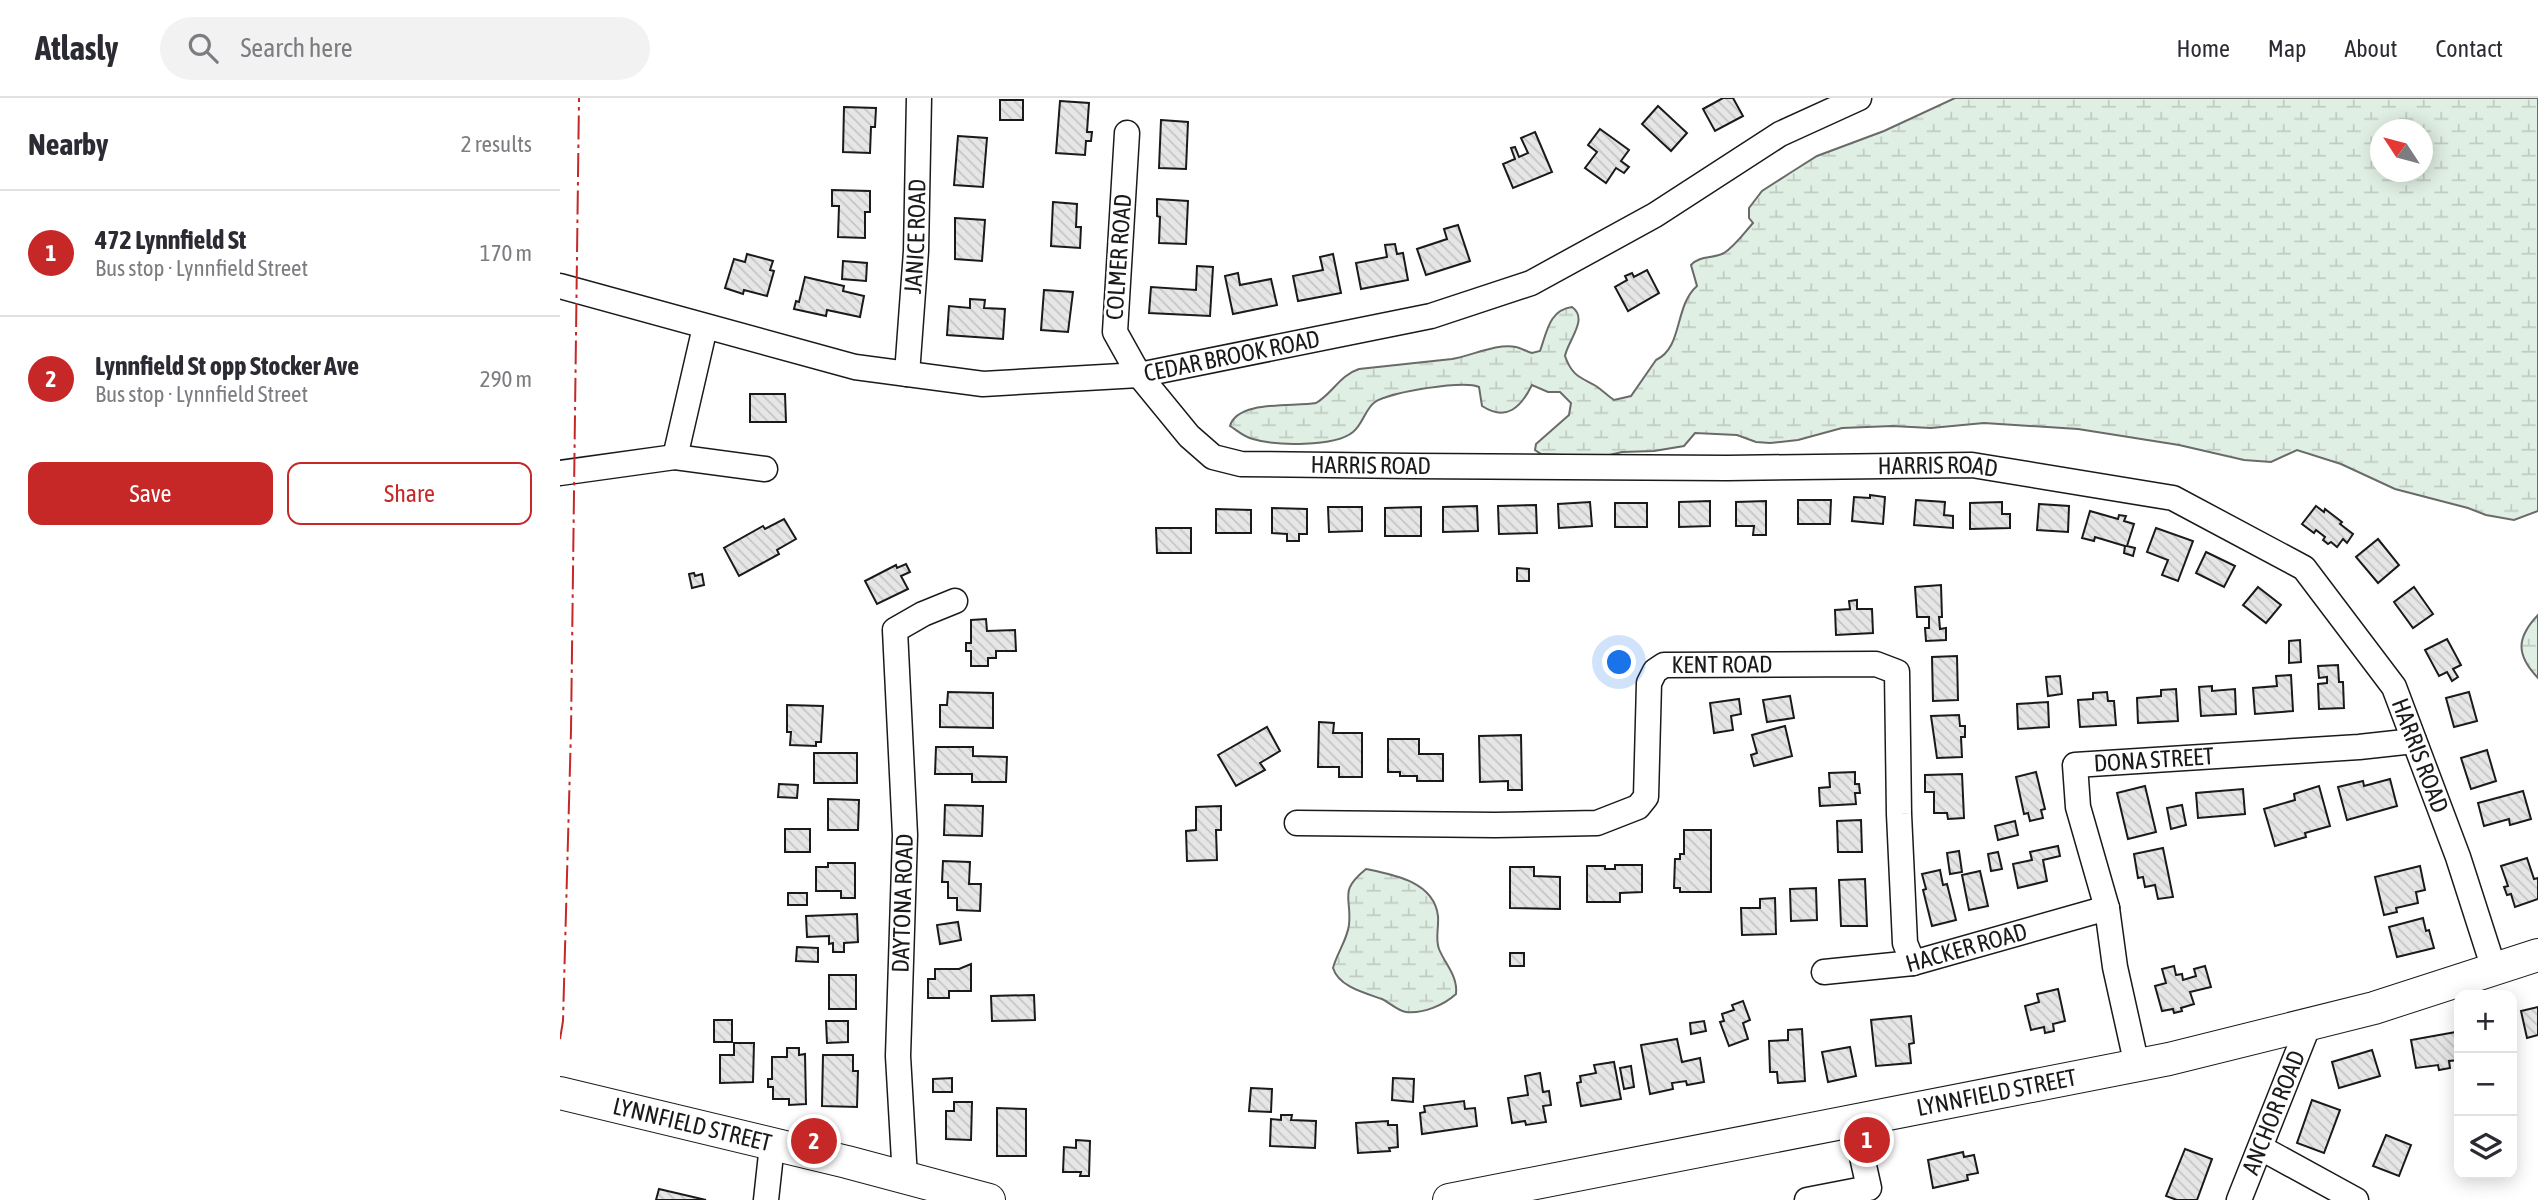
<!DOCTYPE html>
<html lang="en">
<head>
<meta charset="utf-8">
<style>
  body { margin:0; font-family:"Asap Condensed",sans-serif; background:#f2f2f3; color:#2b2b33 }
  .controls { position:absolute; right:21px; bottom:21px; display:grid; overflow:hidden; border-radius:14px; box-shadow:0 4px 18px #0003 }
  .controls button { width:63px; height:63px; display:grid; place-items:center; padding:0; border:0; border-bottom:2px solid #e1e1e2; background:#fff; color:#2b2b33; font:35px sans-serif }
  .compass { position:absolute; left:1810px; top:21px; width:63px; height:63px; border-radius:50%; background:#fff; box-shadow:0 4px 18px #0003; rotate:306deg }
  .you { position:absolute; left:1060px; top:565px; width:24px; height:24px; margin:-18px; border:5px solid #fff; border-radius:50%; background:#1a73e8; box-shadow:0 0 0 10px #1a73e833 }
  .badge { display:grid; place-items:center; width:46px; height:46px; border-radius:50%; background:#c62828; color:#fff; font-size:23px; font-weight:700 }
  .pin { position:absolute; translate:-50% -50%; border:4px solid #fff; box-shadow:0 2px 7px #0006 }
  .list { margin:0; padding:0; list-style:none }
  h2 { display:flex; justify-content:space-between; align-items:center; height:91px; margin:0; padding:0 28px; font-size:30px }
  h2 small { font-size:23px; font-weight:400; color:#7c7c81 }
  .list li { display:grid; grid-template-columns:46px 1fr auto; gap:21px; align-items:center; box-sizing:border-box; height:126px; padding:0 28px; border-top:2px solid #e1e1e2 }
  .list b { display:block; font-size:26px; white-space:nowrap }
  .list p { margin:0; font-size:23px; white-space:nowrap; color:#7c7c81 }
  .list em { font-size:23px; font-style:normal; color:#7c7c81 }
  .actions { display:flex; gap:14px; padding:21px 28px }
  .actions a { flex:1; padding:16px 0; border:2px solid #c62828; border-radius:14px; text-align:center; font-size:24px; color:#c62828 }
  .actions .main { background:#c62828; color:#fff }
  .icon { flex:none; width:38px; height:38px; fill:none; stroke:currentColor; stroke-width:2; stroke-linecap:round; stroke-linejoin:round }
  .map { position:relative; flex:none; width:1978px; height:1102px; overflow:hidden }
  header { display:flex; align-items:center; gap:42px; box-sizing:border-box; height:98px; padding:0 35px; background:#fff; border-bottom:2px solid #e1e1e2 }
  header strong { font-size:33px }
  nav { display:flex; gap:38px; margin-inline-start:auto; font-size:24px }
  .search { width:490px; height:63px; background:#f2f2f3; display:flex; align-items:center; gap:18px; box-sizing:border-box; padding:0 24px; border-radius:38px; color:#7c7c81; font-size:26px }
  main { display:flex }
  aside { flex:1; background:#fff }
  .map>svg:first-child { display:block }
  .wetland { fill:url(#wetland-marsh); stroke:#6a6a6a; stroke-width:2; fill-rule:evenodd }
  .building { fill:url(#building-back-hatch); stroke:#1a1a1a; stroke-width:2 }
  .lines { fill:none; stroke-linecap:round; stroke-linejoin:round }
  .minor-casing { stroke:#1a1a1a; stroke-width:27 }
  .major-casing { stroke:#1a1a1a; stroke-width:34 }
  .minor { stroke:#fff; stroke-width:24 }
  .major { stroke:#fff; stroke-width:32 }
  .power { stroke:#c62828; stroke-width:2; stroke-dasharray:24 5 3.5 5; stroke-linecap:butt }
  .labels { text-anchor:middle; stroke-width:5; stroke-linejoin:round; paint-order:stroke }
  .street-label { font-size:24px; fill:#1a1a1a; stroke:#fff }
</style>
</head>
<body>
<header>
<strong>Atlasly</strong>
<div class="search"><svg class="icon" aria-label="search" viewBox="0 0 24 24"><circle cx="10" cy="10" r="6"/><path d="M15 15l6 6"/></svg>Search here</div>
<nav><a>Home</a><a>Map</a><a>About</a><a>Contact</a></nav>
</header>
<main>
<aside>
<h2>Nearby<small>2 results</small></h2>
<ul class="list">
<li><span class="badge">1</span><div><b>472 Lynnfield St</b><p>Bus stop · Lynnfield Street</p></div><em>170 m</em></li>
<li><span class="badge">2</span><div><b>Lynnfield St opp Stocker Ave</b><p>Bus stop · Lynnfield Street</p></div><em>290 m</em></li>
</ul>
<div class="actions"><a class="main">Save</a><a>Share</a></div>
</aside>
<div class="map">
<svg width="1978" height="1102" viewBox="0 0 1978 1102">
  <defs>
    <pattern id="wetland-marsh" width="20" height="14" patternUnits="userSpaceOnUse" patternTransform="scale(1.75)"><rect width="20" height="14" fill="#e0efe3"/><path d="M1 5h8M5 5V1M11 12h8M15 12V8" fill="none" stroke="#c0ccc2"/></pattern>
    <pattern id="building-back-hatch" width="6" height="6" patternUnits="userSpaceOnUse" patternTransform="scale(1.75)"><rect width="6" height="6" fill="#e6e6e6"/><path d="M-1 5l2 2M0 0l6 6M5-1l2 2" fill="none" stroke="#c5c5c5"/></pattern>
  </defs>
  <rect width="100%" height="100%" fill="#fff"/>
  <g class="wetland">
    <path d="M1395,0H1978V413L1954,422L1926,417L1908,410L1835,391L1781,366L1737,352L1711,364L1684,362L1619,347L1518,331L1424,325L1371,330L1332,328L1282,330L1238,342L1210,345L1196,344L1177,337L1135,335L1124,348L1094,353L1062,354L1041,359L981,356L975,352L976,346L1009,317L1011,305L1000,294H988L972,287C961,309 947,324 922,308L919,289C904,282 829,294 815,304C805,311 803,326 793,334C775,349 715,348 693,341C684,339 678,333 670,328C677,302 733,309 756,305C772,296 780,277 799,271L892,261C911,258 937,245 956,249C961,250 967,254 972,255L980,253C987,234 989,212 1012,209C1029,221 1008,242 1005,258C1012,278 1020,279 1036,288C1042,292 1048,298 1054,302L1071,298L1096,262C1123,250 1114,208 1137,188L1131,167C1140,157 1153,161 1164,155C1175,148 1184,135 1193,125L1189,120V110L1202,93L1230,75L1257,58L1324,33ZM1820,32H1862V74H1820Z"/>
    <path d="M1978,517V580C1956,557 1956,540 1978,517Z"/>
    <path d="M806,771C835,777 874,784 878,818C879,829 875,841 879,851C885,866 898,878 896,896C884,907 863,916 846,914C838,913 830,905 822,901C805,895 779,889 773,870C777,855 787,842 789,827C792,798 778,794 806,771Z"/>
  </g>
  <g class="building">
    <path d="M1163,0H1173L1183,18L1155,33L1143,11Z"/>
    <rect x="440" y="2" width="23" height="20"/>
    <path d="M500,3L529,5L527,34H532L531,43H526L525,57L496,55Z"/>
    <path d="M1098,8L1127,35L1111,53L1082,26Z"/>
    <path d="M284,9L316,10L315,29H311L310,55L283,54Z"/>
    <path d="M601,22L628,24L626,71L599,70Z"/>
    <path d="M1040,31L1069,52L1061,63L1069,69L1064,75L1056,70L1046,85L1025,70L1037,54L1028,47Z"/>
    <path d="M975,34L992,74L953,90L943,66L955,61L951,50L955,49L959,59L968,55L961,40Z"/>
    <path d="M398,38L427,40L423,89L394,87Z"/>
    <path d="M272,92L310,93V114H305V140L278,139L279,108H272Z"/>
    <path d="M597,101L628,103L626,146L599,145L600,119L597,118Z"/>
    <path d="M493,104L517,106L516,129H521L520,150L491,148Z"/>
    <path d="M395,120L425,122L422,163L395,161Z"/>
    <path d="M898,127L910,163L866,177L857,151L887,141L884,131Z"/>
    <path d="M835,146L837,156L843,155L848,182L801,191L796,165L827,159L825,147Z"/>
    <path d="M187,156L213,163L210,172L214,173L207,198L184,192L183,196L165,190L174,161L185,164Z"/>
    <path d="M773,156L781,195L738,203L733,178L763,172L760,159Z"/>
    <path d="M283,163L307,165L306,183L282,181Z"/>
    <path d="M637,168L653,169L650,218L589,215L591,189L636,192Z"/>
    <path d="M1087,172L1099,195L1068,213L1055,189L1067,182L1065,178L1072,175L1074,179Z"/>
    <path d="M678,175L680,187L711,181L717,207L673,216L665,178Z"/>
    <path d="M245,179L284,188L283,193L304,198L300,219L267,212L266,218L234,211L236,203L239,204Z"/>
    <path d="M484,192L513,194L508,234L481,232Z"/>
    <path d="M410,201L425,202L424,210L445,211L443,241L387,237L389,208L410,210Z"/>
    <path d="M190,296H225L226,324H190Z"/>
    <path d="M1310,397L1325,399L1323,426L1292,423L1294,399L1310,400Z"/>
    <path d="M1238,402H1271L1270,426H1238Z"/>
    <path d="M1356,402L1385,404L1384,417L1393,418V430L1354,427Z"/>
    <path d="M1150,403V428L1119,429V404Z"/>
    <path d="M1206,403V437H1193L1194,428H1176V404Z"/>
    <path d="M1030,404L1032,428L999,430L998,406Z"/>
    <path d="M1442,404V416H1450V430L1410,431V405Z"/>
    <rect x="1055" y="405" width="32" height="24"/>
    <path d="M1479,406L1509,408L1508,434L1477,432Z"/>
    <path d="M976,407L977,435L939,436L938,408Z"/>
    <path d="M917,408L918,433L883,434V409Z"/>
    <path d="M1756,408L1764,414L1765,411L1782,424L1780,426L1793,436L1787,445L1783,441L1777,449L1771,444L1768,446L1763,442L1765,439L1756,432L1754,435L1742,426Z"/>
    <path d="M768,409H802V433L769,434Z"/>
    <path d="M861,409V438H825V410Z"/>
    <path d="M712,410L747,411V436H739V443H727V436L712,435Z"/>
    <path d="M656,411L691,412V435H656Z"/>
    <path d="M1530,413L1558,421L1559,417L1566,418L1564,423L1574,426L1567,448L1575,450L1573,458L1564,455L1565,448L1535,439L1534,443L1522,440Z"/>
    <path d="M224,421L236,441L217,452L219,456L179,478L164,450L203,428L205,431Z"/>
    <path d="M596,430H631V455H597Z"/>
    <path d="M1596,430L1633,443L1618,483L1602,477L1608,462L1587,454Z"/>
    <path d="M1818,441L1839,467L1818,485L1796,459Z"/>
    <path d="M1646,454L1675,468L1664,489L1636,475Z"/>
    <path d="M346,466L350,474L341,478L348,491L317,506L305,483L336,467L337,470Z"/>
    <path d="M957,470L969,471V483H957Z"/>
    <path d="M134,475L135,478L142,476L144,487L132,490L129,476Z"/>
    <path d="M1381,487L1382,519H1379L1380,531L1386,530V542L1366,543L1365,530H1369V519H1357L1355,489Z"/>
    <path d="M1698,489L1721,507L1706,525L1683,507Z"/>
    <path d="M1854,489L1873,516L1853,530L1834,504Z"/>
    <path d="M1297,502V511H1312L1313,535L1276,537L1275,512L1290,511L1289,503Z"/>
    <path d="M426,521L427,533L455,532L456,553H436V560H428V568H411V553H406V545H411V522Z"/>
    <path d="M1887,541L1901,567L1893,571L1898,579L1892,583L1887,574L1879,578L1865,552Z"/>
    <path d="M1740,542L1741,564L1729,565V543Z"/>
    <path d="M1397,558L1398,602L1373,603L1372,559Z"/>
    <path d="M1778,567L1779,584H1783L1784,610L1759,611L1758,586L1767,585V579L1759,580L1758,568Z"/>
    <path d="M1731,577L1733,613L1695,616L1693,590L1717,588L1716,578Z"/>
    <path d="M1500,578L1502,596L1488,598L1486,579Z"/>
    <path d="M1652,588V593L1675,591L1676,616L1641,618L1639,589Z"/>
    <path d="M1616,591L1618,623L1578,625L1577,600L1601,598V592Z"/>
    <path d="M388,594L433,595V630L380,629V607H387Z"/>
    <path d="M1547,594L1548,603H1554L1556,627L1520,629L1518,602L1533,601V595Z"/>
    <path d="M1909,594L1917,623L1894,629L1886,600Z"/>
    <path d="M1230,598L1234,620L1207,624L1203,602Z"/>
    <path d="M1179,601L1181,616L1171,618L1173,632L1154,635L1150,605Z"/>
    <path d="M1488,604L1489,629L1458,631L1457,606Z"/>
    <path d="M227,607L263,608L261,644H256V648L230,647L231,634H227Z"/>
    <path d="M1399,617L1400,628H1405V639H1401L1402,659L1377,660L1371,618Z"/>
    <path d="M759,624L774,625L773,635H802V679H779V669H758Z"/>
    <path d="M1225,628L1232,658L1194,668L1191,657L1197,655L1192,637Z"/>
    <path d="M707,629L720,653L700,665L705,672L676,688L658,657Z"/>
    <path d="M961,637L962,692H948V683L920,684L919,638Z"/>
    <path d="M828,641H859V656H883V683H857V678H840V674H828Z"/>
    <path d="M376,649H413V658L447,659L446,684H412V676H375Z"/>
    <path d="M1927,652L1936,683L1911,691L1901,660Z"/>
    <rect x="254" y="655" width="43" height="30"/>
    <path d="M1295,674V686H1299L1300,695H1295L1296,706L1260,708L1259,690L1270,689L1269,675Z"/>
    <path d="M1476,674L1485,711L1481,712L1483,720L1470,723L1468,715L1464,716L1456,679Z"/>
    <path d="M1402,676L1404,720L1388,721L1387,715H1374V694H1365V677Z"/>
    <path d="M1830,681L1837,708L1787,722L1778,689L1803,683L1804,688Z"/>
    <path d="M219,686L238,687L237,700L218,699Z"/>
    <path d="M1585,688L1596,734L1568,741L1557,695Z"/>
    <path d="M1759,688L1770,728L1745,735L1746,739L1715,748L1704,711L1735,702L1734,696Z"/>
    <path d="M1683,691L1685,716L1638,720L1636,695Z"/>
    <path d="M1963,693L1971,721L1950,727L1949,721L1924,728L1918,705Z"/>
    <path d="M268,701L299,702L298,732H268Z"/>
    <path d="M385,707L423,708L422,738L384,737Z"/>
    <path d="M1622,707L1626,727L1611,731L1607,710Z"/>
    <path d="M661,708V732H656L657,762L627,763L626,733L636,732V709Z"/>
    <path d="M1301,722L1302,754H1278L1277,723Z"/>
    <path d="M1455,723L1458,737L1438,742L1435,728Z"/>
    <rect x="225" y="731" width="25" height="23"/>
    <path d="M1124,732H1151V794H1120V790H1114L1115,761H1120V756H1124Z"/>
    <path d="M1498,748L1500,758L1483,762L1487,783L1458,790L1453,766L1472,762L1470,754Z"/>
    <path d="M1603,750L1613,799L1598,801L1595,787L1585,789L1583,779L1578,780L1574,756Z"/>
    <path d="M1399,753L1402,774L1390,776L1387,755Z"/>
    <path d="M1438,754L1442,771L1431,773L1428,756Z"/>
    <path d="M1967,760L1974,781L1978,780V801L1955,809L1951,796L1947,797L1944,789L1948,788L1941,768Z"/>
    <path d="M383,763L410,764L409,786H421L420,813L397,812V800H388V784H382Z"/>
    <path d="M268,765H295V800H281V793H256V769H268Z"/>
    <path d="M1055,767H1082V794L1060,795V804H1027V768H1045V771H1055Z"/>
    <path d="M1860,768L1865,792L1856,794L1858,805L1836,810L1837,814L1824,817L1815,779Z"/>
    <path d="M950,769H974V778L1000,779V811L950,810Z"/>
    <path d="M1380,772L1383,787L1387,786L1396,822L1372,828L1363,792L1366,791L1362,776Z"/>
    <path d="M1420,773L1428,808L1409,812L1402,777Z"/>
    <path d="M1305,781L1307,828H1281L1279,782Z"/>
    <path d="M1256,790L1257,822L1231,823L1230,791Z"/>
    <rect x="228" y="795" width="19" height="12"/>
    <path d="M1215,800L1216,836L1182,837L1181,810H1200V801Z"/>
    <path d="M297,816L298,844L284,845V854H273V845L269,846V838L247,839L246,818Z"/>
    <path d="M1863,820L1866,833L1869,832L1874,850L1837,859L1829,829Z"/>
    <path d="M398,824L401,842L380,846L377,827Z"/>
    <path d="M237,849L258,850V864L236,863Z"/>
    <rect x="950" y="855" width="14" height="13"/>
    <path d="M411,866V893H389V900H368V881H375V871H399Z"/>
    <path d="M1614,868L1616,877L1622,876L1623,882L1636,878L1634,871L1645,868L1651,889L1630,894L1634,906L1621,910L1622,913L1614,915L1613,911L1602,913L1595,888L1606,885L1602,871Z"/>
    <rect x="269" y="877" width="27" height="34"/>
    <path d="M1498,891L1505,923L1493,926L1494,933L1485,935L1484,929L1471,932L1465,908L1479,904L1477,896Z"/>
    <path d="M474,897L475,922L432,923L431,898Z"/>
    <path d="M1183,903L1190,922L1183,925L1188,941L1169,948L1160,924L1164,923L1162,916L1174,912L1172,907Z"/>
    <path d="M1978,909V937L1967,940L1961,913Z"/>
    <path d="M1351,918L1354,945L1349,946L1351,965L1316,968L1311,922Z"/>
    <rect x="154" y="922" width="18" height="22"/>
    <path d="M266,923H288V944L267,945Z"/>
    <path d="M1144,923L1146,933L1131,936L1130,925Z"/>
    <path d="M1242,931L1245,983L1218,985L1217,974H1210L1209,943L1228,942V932Z"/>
    <path d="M1896,934L1899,962L1889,963L1890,970L1879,972L1878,967L1856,970L1851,942Z"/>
    <path d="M1117,941L1122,964L1140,960L1144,984L1127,987L1126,983L1112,985L1113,991L1090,996L1081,947Z"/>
    <path d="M174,945H194L193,984L160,985V957H174Z"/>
    <path d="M1290,949L1296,978L1268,984L1262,954Z"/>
    <path d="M227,950H239V957L245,956L246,1006L229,1007V1001H213V989H208V981H212V959H227Z"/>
    <path d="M1812,952L1820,978L1779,990L1772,964Z"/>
    <path d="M263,957H293V973H298L297,1009L262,1008Z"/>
    <path d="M1054,964L1061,1001L1021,1008L1017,985L1021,984L1020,978L1036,975L1034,967Z"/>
    <path d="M1071,968L1074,989L1064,991L1060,970Z"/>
    <path d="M980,975L983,994L989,993L991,1007L983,1008L986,1024L966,1027L965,1023L952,1025L948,1000L968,997L965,978Z"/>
    <path d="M392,980V994H373V981Z"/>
    <path d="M833,980L854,981L853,1004L832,1002Z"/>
    <path d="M691,990L712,991L711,1014L689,1013Z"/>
    <path d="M1752,1002L1780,1012L1764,1055L1737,1045Z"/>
    <path d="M904,1003L905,1011L915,1010L917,1028L862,1036L860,1015L865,1014L864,1008Z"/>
    <path d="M394,1004H412L411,1042L386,1041V1013H394Z"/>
    <path d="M437,1010L466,1011V1058H437Z"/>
    <path d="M721,1017H732L731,1022L756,1023L755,1050L710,1048L711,1021L721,1022Z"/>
    <path d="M828,1023V1027H837L838,1049L829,1050L830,1053L798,1055L796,1025Z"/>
    <path d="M1826,1037L1851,1047L1839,1078L1813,1068Z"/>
    <path d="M516,1042L530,1043L529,1078H520L521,1074H503L504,1049L516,1050Z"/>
    <path d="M1625,1051L1652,1061L1637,1102H1617L1606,1098Z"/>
    <path d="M1403,1054L1404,1059L1414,1057L1418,1075L1407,1077L1408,1082L1373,1090L1368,1062Z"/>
    <path d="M99,1091L146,1102H96Z"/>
  </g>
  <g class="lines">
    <g class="minor-casing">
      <g id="minor">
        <path id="s1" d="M567,35L555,234L579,277L629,338L653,359L681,366L852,368L1167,370L1412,367L1613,400L1744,470L1834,589L1898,759L1934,871"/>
        <path id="s2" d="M0,188L295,269L423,286L579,277L871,218L971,185L1095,117L1220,36L1299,0"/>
        <path id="s3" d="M347,276L356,153L359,0"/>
        <path d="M115,359L145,229"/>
        <path d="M0,375L115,359L205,371"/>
        <path id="s4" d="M737,725L935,727L1037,725L1078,709L1086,699L1089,585L1095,573L1104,567L1316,566L1337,574L1339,716L1345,845L1353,865"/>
        <path id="s5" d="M1264,874L1353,865L1547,810"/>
        <path id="s6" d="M1577,968L1555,869L1547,810L1518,709L1515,667L1799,649L1854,643"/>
        <path d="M1701,1050L1796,1102"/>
        <path id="s7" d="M345,1080L338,958L345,737L335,532L363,516L395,503"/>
        <path d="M206,1102L212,1047"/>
        <path d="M1247,1102L1309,1090L1294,1023"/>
        <path id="s8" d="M1679,1102L1749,926"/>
      </g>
    </g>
    <g class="major-casing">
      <g id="major">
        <path id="s9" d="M0,995L287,1064L429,1102"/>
        <path id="s10" d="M889,1102L1609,961L1814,910L1978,857"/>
      </g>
    </g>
    <use href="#minor" class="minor"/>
    <use href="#major" class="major"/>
    <path class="power" d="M0,941L3,923L11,632L19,0"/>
  </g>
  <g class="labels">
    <g class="street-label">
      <text dy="8" stroke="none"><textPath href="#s3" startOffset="138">JANICE ROAD</textPath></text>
      <text transform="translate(559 159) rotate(-86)" y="8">COLMER ROAD</text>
      <text dy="8" stroke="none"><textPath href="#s2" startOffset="686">CEDAR BROOK ROAD</textPath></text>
      <text dy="8" stroke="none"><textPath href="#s1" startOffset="518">HARRIS ROAD</textPath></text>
      <text dy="8" stroke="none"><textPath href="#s1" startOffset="1085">HARRIS ROAD</textPath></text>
      <text dy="8" stroke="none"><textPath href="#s4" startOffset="553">KENT ROAD</textPath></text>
      <text dy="8" stroke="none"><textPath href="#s1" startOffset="1694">HARRIS ROAD</textPath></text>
      <text dy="8" stroke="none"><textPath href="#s6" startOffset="387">DONA STREET</textPath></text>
      <text dy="8" stroke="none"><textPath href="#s7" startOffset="275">DAYTONA ROAD</textPath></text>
      <text dy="8" stroke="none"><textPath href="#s5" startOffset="145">HACKER ROAD</textPath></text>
      <text dy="8" stroke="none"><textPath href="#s10" startOffset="558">LYNNFIELD STREET</textPath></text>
      <text dy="8" stroke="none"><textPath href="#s8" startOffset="94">ANCHOR ROAD</textPath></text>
      <text dy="8" stroke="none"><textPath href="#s9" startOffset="136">LYNNFIELD STREET</textPath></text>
    </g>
  </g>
</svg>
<div class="controls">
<button>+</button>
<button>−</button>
<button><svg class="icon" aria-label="layers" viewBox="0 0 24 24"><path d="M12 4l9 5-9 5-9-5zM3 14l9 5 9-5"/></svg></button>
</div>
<svg class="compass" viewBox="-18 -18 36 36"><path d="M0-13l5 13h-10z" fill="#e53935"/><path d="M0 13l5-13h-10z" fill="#7c7c81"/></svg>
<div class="you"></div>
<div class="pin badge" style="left:1307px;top:1042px">1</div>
<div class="pin badge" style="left:254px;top:1043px">2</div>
</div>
</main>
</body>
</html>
